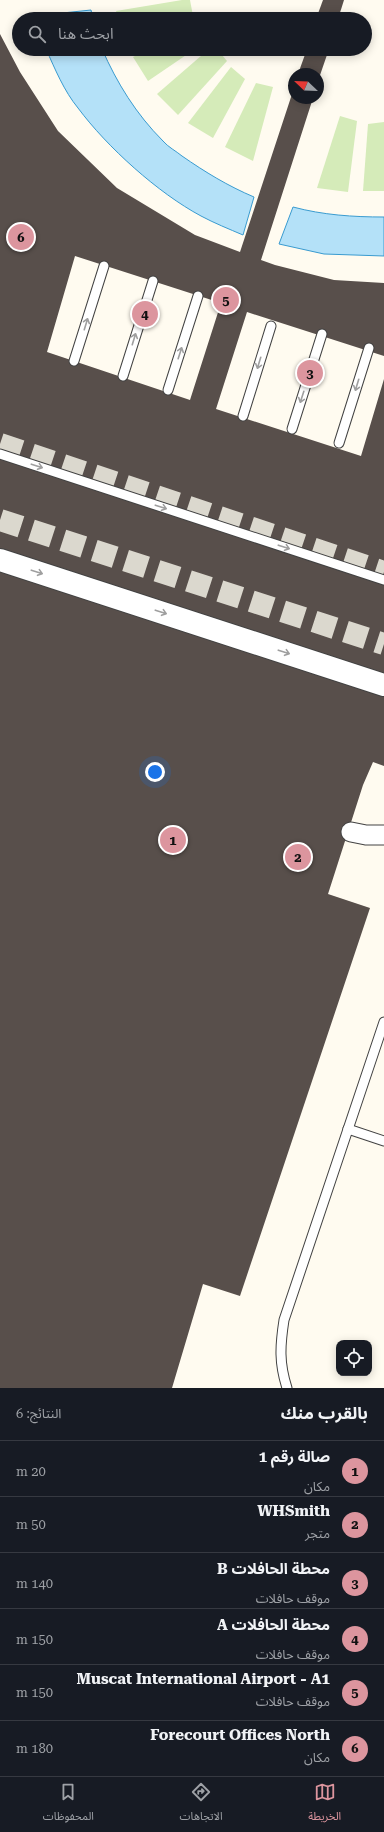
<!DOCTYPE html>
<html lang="ar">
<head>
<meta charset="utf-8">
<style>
  body { margin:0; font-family:"Roboto Serif","Noto Sans Arabic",serif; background:#242831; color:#f1f3f6; direction:rtl }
  .controls { position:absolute; right:12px; bottom:12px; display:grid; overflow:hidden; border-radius:8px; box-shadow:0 2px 10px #0003 }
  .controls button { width:36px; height:36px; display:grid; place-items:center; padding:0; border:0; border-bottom:1px solid #363941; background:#171b24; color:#f1f3f6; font:20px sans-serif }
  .compass { position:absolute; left:288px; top:68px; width:36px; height:36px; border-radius:50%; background:#171b24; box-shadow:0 2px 10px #0003; rotate:293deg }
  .you { position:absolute; left:155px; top:772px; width:14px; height:14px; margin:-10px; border:3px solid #fff; border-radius:50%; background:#1a73e8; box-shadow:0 0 0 6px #1a73e833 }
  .badge { display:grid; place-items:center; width:26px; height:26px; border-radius:50%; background:#dc959e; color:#111; font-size:13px; font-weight:700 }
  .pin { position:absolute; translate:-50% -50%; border:2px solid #fff; box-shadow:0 1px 4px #0006 }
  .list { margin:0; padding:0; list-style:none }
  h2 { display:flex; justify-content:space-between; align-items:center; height:52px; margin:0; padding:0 16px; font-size:17px }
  h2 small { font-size:13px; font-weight:400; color:#9ea1a6 }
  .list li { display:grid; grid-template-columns:26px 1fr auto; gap:12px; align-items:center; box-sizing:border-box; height:56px; padding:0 16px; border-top:1px solid #363941 }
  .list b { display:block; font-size:15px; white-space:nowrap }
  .list p { margin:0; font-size:13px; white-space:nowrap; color:#9ea1a6 }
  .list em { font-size:13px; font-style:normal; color:#9ea1a6 }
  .icon { flex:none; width:22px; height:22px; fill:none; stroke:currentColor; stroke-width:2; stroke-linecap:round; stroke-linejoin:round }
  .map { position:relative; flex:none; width:384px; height:1388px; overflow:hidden; direction:ltr }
  .search { position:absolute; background:#171b24; box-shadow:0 2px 10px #0003; left:12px; right:12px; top:12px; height:44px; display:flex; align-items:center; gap:10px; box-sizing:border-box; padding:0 14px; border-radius:22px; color:#9ea1a6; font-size:15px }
  .sheet { height:388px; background:#171b24 }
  nav { display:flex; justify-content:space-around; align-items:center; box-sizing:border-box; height:56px; border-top:1px solid #363941; background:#171b24; font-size:11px; color:#9ea1a6 }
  nav a { display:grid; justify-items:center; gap:2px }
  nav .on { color:#dc959e }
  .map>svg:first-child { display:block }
  .green { fill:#d5ebb9 }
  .water { fill:#b4e1f8; stroke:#399bd0 }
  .building { fill:#584f4b; fill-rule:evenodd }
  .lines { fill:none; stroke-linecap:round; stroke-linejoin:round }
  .tertiary-tunnel { stroke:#dbd8ce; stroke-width:22; stroke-dasharray:22 11; stroke-linecap:butt }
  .service-casing { stroke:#424242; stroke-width:11 }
  .minor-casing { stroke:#424242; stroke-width:21 }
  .tertiary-casing { stroke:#424242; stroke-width:24 }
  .service { stroke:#fff; stroke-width:9 }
  .minor { stroke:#fff; stroke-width:19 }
  .tertiary { stroke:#fff; stroke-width:22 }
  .oneway { stroke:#9f9f9f }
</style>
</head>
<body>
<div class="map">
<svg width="384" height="1388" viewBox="0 0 384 1388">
  <rect width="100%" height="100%" fill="#fffbf0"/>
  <g class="green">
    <path d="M182,0H190L193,16L184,19H119L116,11Z"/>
    <path d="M149,49H195L148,81L133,57Z"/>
    <path d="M209,49H217L227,61L178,115L157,94Z"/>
    <path d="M231,67L245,79L213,138L188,123Z"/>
    <path d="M256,83L273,87L253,161L225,147Z"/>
    <path d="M340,116L357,121L348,192L317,188Z"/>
    <path d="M384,122V191H363L368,124Z"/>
  </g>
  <g class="water">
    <path d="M91,10L93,19H35L34,16Z"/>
    <path d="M46,49H102C117,83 136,114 163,141C168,147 176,151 182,156C205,172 228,186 254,197L243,235C229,229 214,223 201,216C158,193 107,147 78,108C64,91 55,69 46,49Z"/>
    <path d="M293,207C323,215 353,217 384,217V256L324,254L279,244Z"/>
  </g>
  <g class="building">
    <path d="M323,0H344L338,19H316Z"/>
    <path d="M0,34L20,72L58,131L117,188L195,235L240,252L294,88V98H313L261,260L275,265L334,280L384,283V356L247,312L216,409L361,456L384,379V766L373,762L363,785L328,894L370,908L240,1296L203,1284L172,1388H0ZM75,256L221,303L190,400L47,352Z"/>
    <path d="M307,49H329L318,81V74H298Z"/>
  </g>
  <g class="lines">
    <g class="tertiary-tunnel">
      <path d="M0,444L384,572"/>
      <path d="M0,520L384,644"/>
    </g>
    <g class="service-casing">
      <g id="service">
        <path d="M74,361L104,266"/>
        <path d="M123,376L153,281"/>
        <path d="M168,390L198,296"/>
        <path d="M243,416L271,326"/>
        <path d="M292,429L322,334"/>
        <path d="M339,443L369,348"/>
        <path d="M0,454L384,580"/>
        <path d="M348,1129L384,1141"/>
        <path d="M287,1388C279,1363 280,1346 284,1320L384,1022"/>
      </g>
    </g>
    <g class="minor-casing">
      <path id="minor" d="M351,832L366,835H384"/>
    </g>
    <g class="tertiary-casing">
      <path id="tertiary" d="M0,560L384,685"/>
    </g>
    <use href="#service" class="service"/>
    <use href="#minor" class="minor"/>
    <use href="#tertiary" class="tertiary"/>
  </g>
  <defs><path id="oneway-shaft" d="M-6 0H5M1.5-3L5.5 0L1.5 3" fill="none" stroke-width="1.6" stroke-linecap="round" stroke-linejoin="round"/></defs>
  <g class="oneway">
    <use href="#oneway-shaft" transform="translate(86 324) rotate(-73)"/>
    <use href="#oneway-shaft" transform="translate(134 339) rotate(-73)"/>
    <use href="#oneway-shaft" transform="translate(180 353) rotate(-72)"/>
    <use href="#oneway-shaft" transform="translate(259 363) rotate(107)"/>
    <use href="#oneway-shaft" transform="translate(357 385) rotate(107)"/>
    <use href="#oneway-shaft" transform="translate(302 397) rotate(108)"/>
    <use href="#oneway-shaft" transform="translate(37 466) rotate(18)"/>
    <use href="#oneway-shaft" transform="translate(161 507) rotate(18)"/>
    <use href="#oneway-shaft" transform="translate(284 547) rotate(18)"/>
    <use href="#oneway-shaft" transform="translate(37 572) rotate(18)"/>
    <use href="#oneway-shaft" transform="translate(161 612) rotate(18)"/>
    <use href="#oneway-shaft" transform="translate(284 652) rotate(18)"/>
  </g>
</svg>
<div class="controls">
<button><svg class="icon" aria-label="locate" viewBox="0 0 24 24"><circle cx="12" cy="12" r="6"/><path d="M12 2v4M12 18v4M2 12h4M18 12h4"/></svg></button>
</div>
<svg class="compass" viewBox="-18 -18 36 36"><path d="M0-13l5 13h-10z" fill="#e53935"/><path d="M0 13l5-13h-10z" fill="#9ea1a6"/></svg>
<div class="you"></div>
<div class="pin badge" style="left:173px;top:840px">1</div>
<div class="pin badge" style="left:298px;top:857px">2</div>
<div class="pin badge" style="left:310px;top:373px">3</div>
<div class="pin badge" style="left:145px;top:314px">4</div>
<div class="pin badge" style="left:226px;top:300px">5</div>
<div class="pin badge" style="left:21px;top:237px">6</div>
<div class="search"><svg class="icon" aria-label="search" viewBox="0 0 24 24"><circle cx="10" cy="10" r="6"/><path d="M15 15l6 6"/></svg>ابحث هنا</div>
</div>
<section class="sheet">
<h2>بالقرب منك<small>النتائج: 6</small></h2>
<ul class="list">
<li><span class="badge">1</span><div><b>صالة رقم 1</b><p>مكان</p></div><em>20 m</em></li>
<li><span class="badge">2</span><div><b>WHSmith</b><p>متجر</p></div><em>50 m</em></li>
<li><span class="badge">3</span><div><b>محطة الحافلات B</b><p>موقف حافلات</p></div><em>140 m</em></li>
<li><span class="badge">4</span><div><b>محطة الحافلات A</b><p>موقف حافلات</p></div><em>150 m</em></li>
<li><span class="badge">5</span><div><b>Muscat International Airport - A1</b><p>موقف حافلات</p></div><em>150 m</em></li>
<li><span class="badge">6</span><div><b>Forecourt Offices North</b><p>مكان</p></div><em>180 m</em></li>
</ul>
</section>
<nav>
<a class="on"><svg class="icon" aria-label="map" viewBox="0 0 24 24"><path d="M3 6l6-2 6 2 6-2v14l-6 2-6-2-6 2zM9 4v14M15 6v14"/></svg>الخريطة</a>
<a><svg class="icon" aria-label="directions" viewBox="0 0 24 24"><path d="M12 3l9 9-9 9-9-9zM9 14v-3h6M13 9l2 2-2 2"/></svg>الاتجاهات</a>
<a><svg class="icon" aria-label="saved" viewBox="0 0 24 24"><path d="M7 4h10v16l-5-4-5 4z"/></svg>المحفوظات</a>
</nav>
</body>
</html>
